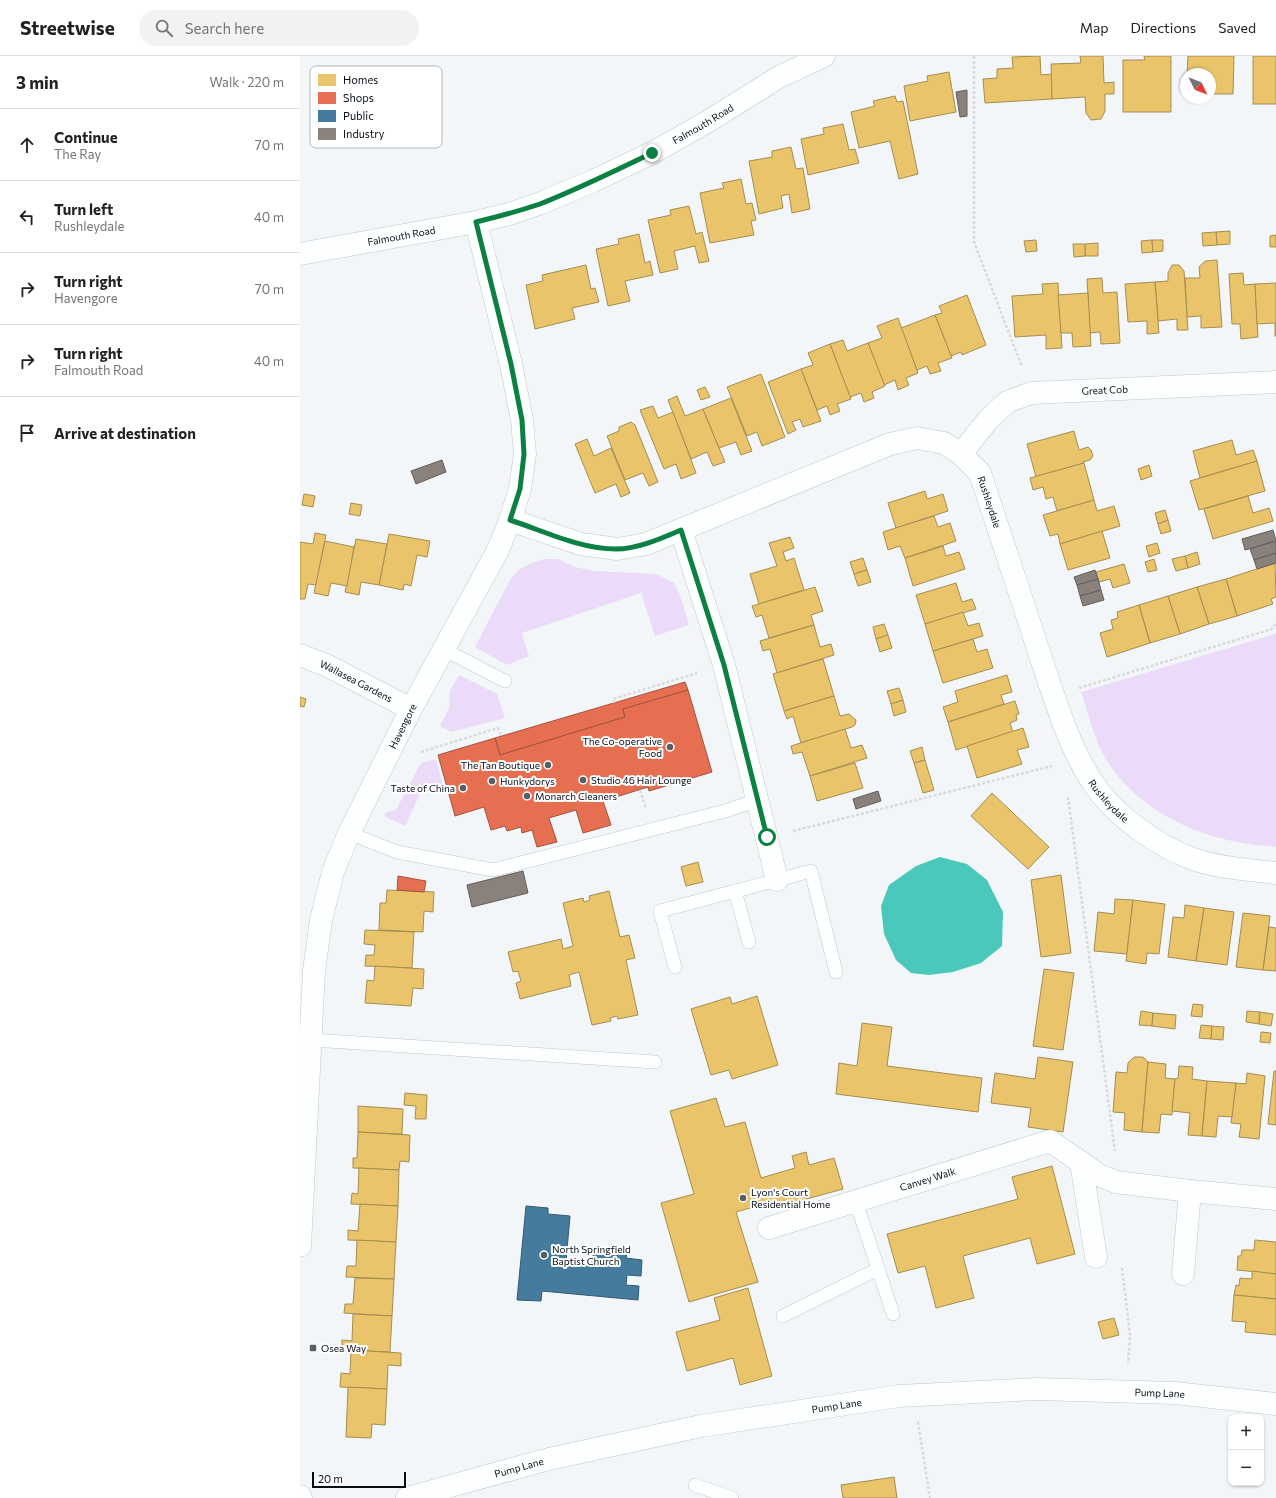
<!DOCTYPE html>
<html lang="en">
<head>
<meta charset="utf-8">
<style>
  body { margin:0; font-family:Commissioner,sans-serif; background:#f2f2f2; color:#202124 }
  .controls { position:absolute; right:12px; bottom:12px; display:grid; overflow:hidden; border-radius:8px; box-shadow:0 1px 3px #0004 }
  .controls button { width:36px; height:36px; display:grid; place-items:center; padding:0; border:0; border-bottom:1px solid #e0e0e0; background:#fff; color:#202124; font:20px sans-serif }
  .compass { position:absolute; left:880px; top:12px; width:36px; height:36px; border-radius:50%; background:#fff; box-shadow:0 1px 3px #0004; rotate:133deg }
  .scale { position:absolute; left:12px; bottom:10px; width:94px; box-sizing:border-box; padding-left:4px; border:2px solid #060e16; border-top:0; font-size:11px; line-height:14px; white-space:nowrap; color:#060e16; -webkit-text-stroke:3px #fff; paint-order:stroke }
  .stop { position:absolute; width:12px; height:12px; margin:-9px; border:3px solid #0b8043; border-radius:50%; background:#fff }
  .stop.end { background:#0b8043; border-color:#fff; box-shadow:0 1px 4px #0008 }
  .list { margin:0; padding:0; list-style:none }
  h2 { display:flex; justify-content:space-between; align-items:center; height:52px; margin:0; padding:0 16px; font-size:17px }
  h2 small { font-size:13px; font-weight:400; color:#757577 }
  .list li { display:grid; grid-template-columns:26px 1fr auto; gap:12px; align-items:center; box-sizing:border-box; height:72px; padding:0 16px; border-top:1px solid #e0e0e0 }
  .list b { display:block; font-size:15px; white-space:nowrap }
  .list p { margin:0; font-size:13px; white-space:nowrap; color:#757577 }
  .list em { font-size:13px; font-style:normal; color:#757577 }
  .icon { flex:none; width:22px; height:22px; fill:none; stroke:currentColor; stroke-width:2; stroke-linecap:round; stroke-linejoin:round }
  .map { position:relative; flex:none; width:976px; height:1442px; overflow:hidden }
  header { display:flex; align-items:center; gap:24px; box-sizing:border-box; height:56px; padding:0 20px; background:#fff; border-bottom:1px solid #e0e0e0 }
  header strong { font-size:19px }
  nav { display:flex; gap:22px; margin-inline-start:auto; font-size:14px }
  .search { width:280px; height:36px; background:#f2f2f2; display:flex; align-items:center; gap:10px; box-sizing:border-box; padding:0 14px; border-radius:22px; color:#757577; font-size:15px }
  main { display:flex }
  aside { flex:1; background:#fff }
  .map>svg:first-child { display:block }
  .green { fill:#ebdbf9 }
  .water { fill:#4ac8bb }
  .homes { fill:#e9c46a; stroke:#a58d51 }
  .shops { fill:#e76f51; stroke:#a4523f }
  .public { fill:#457b9d; stroke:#325a74 }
  .industry { fill:#8a817c; stroke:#625e5d }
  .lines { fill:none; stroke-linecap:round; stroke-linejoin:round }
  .lane-casing { stroke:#c1c7cd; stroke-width:14 }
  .street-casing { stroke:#c1c7cd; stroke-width:23 }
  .secondary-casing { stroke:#c1c7cd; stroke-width:23 }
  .path { stroke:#dadadb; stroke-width:2.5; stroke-dasharray:3 2; stroke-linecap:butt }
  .lane { stroke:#fdfefe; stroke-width:13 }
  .street { stroke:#fdfefe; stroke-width:22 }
  .secondary { stroke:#fdfefe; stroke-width:22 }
  .route { stroke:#0b8043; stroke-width:5 }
  .poi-dot { fill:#595f65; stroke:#fff; stroke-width:1.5 }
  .labels { text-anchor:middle; stroke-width:4; stroke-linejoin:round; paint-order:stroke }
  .street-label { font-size:10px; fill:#060e16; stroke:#fff }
  .poi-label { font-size:10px; fill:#060e16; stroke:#fff; text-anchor:start }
  .key { fill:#fff; stroke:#b4b7b9; stroke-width:1 }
  .key-label { font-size:11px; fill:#060e16 }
</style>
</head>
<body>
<header>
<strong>Streetwise</strong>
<div class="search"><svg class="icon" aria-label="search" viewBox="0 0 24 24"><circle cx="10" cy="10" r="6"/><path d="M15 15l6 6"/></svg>Search here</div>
<nav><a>Map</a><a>Directions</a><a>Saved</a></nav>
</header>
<main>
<aside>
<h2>3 min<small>Walk · 220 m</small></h2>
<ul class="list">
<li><svg class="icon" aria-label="ahead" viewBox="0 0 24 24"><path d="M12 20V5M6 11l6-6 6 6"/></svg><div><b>Continue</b><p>The Ray</p></div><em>70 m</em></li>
<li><svg class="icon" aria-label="left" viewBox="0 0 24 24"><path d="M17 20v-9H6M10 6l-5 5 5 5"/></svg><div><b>Turn left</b><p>Rushleydale</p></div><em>40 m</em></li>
<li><svg class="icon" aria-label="right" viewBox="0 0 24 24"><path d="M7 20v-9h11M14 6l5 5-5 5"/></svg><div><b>Turn right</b><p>Havengore</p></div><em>70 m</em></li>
<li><svg class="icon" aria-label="right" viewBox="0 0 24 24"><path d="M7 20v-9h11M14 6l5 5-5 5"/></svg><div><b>Turn right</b><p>Falmouth Road</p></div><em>40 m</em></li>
<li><svg class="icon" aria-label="arrive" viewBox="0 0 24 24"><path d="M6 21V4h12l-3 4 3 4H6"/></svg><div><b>Arrive at destination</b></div></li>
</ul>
</aside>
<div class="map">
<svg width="976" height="1442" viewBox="0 0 976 1442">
  <rect width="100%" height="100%" fill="#f3f6f9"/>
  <g class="green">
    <path d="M245,503H258L275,511L294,515L357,518L374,527L381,542L389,569L355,580L341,537L222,577L229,600L207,609L175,591L210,524L219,513L232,507Z"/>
    <path d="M976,576V791C963,789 950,789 937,786C884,776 828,746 802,696C793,678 788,656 781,636L975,578Z"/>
    <path d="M159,619L197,638L205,662L151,676L140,670L149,653L150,635Z"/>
    <path d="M136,703L143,730L120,738L105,770L84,760L86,756L96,754L121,707Z"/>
  </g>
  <path class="water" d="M640,801L667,808L687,824L703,856L702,890L681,907L653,916L629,919L611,917L596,904L584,878L581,850L589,829L616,810Z"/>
  <g class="homes">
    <path d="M740,0L741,19L752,18V43L685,47L683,23L697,22V13L713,12L712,1Z"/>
    <path d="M780,0H803L804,27L814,26V38H805V55L801,63L791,64L786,57L785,41L752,43L751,8L781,7Z"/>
    <path d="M844,0H871V56H823V4H845Z"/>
    <path d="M888,0H934L933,38H910V18H887Z"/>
    <rect x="953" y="0" width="23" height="48"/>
    <path d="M649,16L656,56L610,65L604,30L628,25L627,20Z"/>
    <path d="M595,40L597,46L603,45L618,118L599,123L590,85L559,92L551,56L575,50L573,45Z"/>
    <path d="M543,68L549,94L555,93L559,107L508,119L501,83L524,78L523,72Z"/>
    <path d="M491,91L496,113L503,112L510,153L492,157L489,138L481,140L483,152L459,158L449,105L472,101V95Z"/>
    <path d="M441,123L446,148L452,147L456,164L451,165L454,179L410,187L400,137L424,132L422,127Z"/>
    <path d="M389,150L396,178L402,176L409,205L399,207L395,190L374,195L378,213L360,217L348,164L371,159L370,154Z"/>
    <path d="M930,175V188L917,189L916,176Z"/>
    <path d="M916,176L917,189L903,190L902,177Z"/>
    <path d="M339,178L345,207L350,205L353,219L325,225L330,245L308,250L296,193L319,188L318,183Z"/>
    <path d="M976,179V191H970V180Z"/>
    <path d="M736,184L737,195L726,196L724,185Z"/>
    <path d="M852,184L853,196L842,197L841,185Z"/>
    <path d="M852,184H863V195L853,196Z"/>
    <path d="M798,187V200H785V188Z"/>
    <path d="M773,188H785V200L774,201Z"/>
    <path d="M917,204L922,271L901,272V260L887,261L885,222H900L899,211L905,205Z"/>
    <path d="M286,209L291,233L295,232L299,246L272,252L275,263L235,273L226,229L243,225L242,219Z"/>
    <path d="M872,209H879L884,215L888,274H877V263L858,265L855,226L868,225V217Z"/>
    <path d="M943,217L944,229L955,228L958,281L941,283L940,268H932L929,218Z"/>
    <path d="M802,222L803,237L817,236L820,287L801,288L800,276L790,277L787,223Z"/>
    <path d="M855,226L859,277L847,278V265L828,266L825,228Z"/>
    <path d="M758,227L762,292L746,293V279L715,281L712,240L743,238L742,228Z"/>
    <path d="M976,227V280H975V267L957,268L955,228Z"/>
    <path d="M788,237L791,290L773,291L772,277H761L758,239Z"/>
    <path d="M667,239L686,289L662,299L661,296L651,300L635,259L642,257L639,250Z"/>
    <path d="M635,259L652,302L638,307L641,315L630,318L627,310L617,314L601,272Z"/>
    <path d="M598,262L618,317L606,322L609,329L598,334L595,324L584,329L568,287L582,282L577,270Z"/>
    <path d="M543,284L547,295L568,287L585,330L572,336L574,342L564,346L561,337L550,341L530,288Z"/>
    <path d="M530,288L551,343L537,348L540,355L530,359L527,350L517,354L501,313L513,309L508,297Z"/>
    <path d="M501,313L521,365L503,371L500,363L492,366L496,374L488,378L468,326Z"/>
    <path d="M461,318L485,381L462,390L457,376L447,380L427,331Z"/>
    <path d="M405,331L410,341L401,344L397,334Z"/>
    <path d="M377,340L385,360L403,353L425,406L413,410L407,396L391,403L368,344Z"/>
    <path d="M431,342L452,395L441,399L436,386L419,392L403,353Z"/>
    <path d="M353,350L358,362L373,356L396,417L381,423L376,408L364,413L340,354Z"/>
    <path d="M331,366L335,369L358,426L349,430L343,417L325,424L307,380L319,375V371Z"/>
    <path d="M774,375L779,394L788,391L791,394L793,400L790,404L783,406L784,407L736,421L727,388Z"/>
    <path d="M287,383L294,400L311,392L330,437L321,441L316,428L295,437L275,388Z"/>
    <path d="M932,384L936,399L953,394L957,405L900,422L893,395Z"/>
    <path d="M957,405L965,435L899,454L890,425Z"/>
    <path d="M784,407L794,444L757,455L753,441L746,443L743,431L733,434L730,422Z"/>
    <path d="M849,409L852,420L841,424L838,413Z"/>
    <path d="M625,435L627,443L643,438L648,455L596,472L588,447Z"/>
    <path d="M4,438L15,440L13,451L2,449Z"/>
    <path d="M948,440L953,457L969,452L973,465L913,483L904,453Z"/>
    <path d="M794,444L797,455L814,450L820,470L760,488L758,478L750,480L743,459Z"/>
    <path d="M51,447L62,449L60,460L49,458Z"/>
    <path d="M865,454L868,464L858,468L855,457Z"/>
    <path d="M634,460L638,471L650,467L656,485L605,502L600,490L588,494L583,476Z"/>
    <path d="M868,464L871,475L861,478L858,468Z"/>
    <path d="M802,475L810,502L768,514L760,488Z"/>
    <path d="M15,477L26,479L16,529L8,528L5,543H0V486L13,488Z"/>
    <path d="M89,478L130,485L127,501L117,499L111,530L104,528L103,534L79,529Z"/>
    <path d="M490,481L494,492L483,496L486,505L494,502L504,534L459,548L450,518L477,510L469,487Z"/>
    <path d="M56,483L87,488L79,529L61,526L59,539L45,536Z"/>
    <path d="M25,485L54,491L47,530L31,527L28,540L14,537Z"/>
    <path d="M857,487L860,497L849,501L846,490Z"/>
    <path d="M643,490L646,500L659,496L665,513L613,530L605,502Z"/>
    <path d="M897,496L900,508L888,512L885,500Z"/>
    <path d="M885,500L888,512L876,515L872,503Z"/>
    <path d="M563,502L567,514L554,518L550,506Z"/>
    <path d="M854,503L857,514L848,516L845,506Z"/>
    <path d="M975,507L976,541L971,543L973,548L937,560L926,523Z"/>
    <path d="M824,508L830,527L813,532L810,523L799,526L796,516Z"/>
    <path d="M567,514L571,526L558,530L554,518Z"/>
    <path d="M926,523L937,560L909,568L897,531Z"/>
    <path d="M656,527L662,546L672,543L676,553L625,568L616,539Z"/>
    <path d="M515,531L523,555L511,559L514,569L469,582L462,559L456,561L452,550Z"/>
    <path d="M897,531L909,568L880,578L868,540Z"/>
    <path d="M868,540L880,578L850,587L839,549Z"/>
    <path d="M839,549L850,587L807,601L800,577L813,573L811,564L818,562L817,556Z"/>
    <path d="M663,556L668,570L679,567L683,580L633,595L625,568Z"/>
    <path d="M584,568L588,579L576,583L573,571Z"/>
    <path d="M514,569L520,591L531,588L534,599L477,617L470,593L463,595L460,585Z"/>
    <path d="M588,579L592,592L580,596L576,583Z"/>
    <path d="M673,583L677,596L687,593L693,612L643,627L633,595Z"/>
    <path d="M523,603L534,640L484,655L473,618Z"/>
    <path d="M707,619L712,636L701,639L704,648L648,666L643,651L658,646L655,635Z"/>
    <path d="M599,632L603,644L591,648L587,635Z"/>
    <path d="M534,640L540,660L549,658L556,664L555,669L552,671L501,687L493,660L487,663L484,655Z"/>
    <path d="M0,641L6,643L4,651L0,650Z"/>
    <path d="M603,644L606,656L594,660L591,648Z"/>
    <path d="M715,645L719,658L716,659L717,664L710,667L713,676L656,694L648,666Z"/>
    <path d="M723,672L729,691L717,694L722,708L677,722L667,690Z"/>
    <path d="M545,673L551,692L562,689L567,702L510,720L502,696L493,698L491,690Z"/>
    <path d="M622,691L625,704L614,707L610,695Z"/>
    <path d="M625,704L634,734L623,737L614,707Z"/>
    <path d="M555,707L563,732L517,745L510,720Z"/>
    <path d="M692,737L749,791L728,813L671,760Z"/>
    <path d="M398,806L403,826L386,830L381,811Z"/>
    <path d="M761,819L771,897L741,901L731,824Z"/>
    <path d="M87,834L134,836L133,856L124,855L123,876L79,874L80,847H86Z"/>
    <path d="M309,835L320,881L329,879L335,902L326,904L338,959L318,963L317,960L310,962L311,965L292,969L279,916L269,919L271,930L220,943L216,927L221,925L218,915L213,916L208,896L261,883L263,893L273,890L263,847L283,842L284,846L290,844L289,840Z"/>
    <path d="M815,843L833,844L827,898L794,895L798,856L814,858Z"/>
    <path d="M833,844L865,848L859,898L847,897L846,908L826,905Z"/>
    <path d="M885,849L904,852L896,905L868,901L873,861L884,862Z"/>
    <path d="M904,852L934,856L927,909L896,905Z"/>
    <path d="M943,857L970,860L963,914L936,911Z"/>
    <path d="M969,871L976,872V915L963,914Z"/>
    <path d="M65,874L114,876L112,912L65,910L66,899H74L75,889L64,888Z"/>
    <path d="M75,910L124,913L123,933L113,932L111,950L65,947L67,924L74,925Z"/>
    <path d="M744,913L774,917L763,994L733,990Z"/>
    <path d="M457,940L478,1009L432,1023L429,1014L411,1019L391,953L430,941L432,948Z"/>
    <path d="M893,948L903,949L902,961L891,960Z"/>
    <path d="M841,955L853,957L852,970L839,969Z"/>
    <path d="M947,955L960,956L959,968L946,966Z"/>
    <path d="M960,956L973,958L971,970L959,968Z"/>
    <path d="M853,957L876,959L875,973L852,970Z"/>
    <path d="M562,967L592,971L587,1010L682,1022L678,1056L536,1038L539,1007L557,1010Z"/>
    <path d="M901,969L912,970L911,983L899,982Z"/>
    <path d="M912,970L924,971L923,984L911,983Z"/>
    <path d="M961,976L971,977L970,987L960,986Z"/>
    <path d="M738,1001L773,1006L763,1076L728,1071L731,1052L691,1047L695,1017L735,1023Z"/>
    <path d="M834,1001H843L848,1006L842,1076L824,1074L825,1057L813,1056L816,1016L827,1017L828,1007Z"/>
    <path d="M848,1006L866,1008L865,1022L875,1023L872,1059L861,1058L859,1077L842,1076Z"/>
    <path d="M879,1010L893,1011L892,1023L907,1025L902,1080L888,1079L890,1057L872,1055L875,1023L878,1022Z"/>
    <path d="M974,1015H976V1069L968,1068Z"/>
    <path d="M947,1017L965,1020L959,1083L939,1081L941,1068L931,1067L936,1027L946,1028Z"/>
    <path d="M907,1025L936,1027L932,1061L918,1060L916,1081L902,1080Z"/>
    <path d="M105,1037L127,1039L126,1063H115L116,1050L104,1049Z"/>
    <path d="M416,1042L425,1071L445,1066L461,1122L495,1112L492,1100L506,1096L509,1109L534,1102L543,1133L470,1153L468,1147L436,1156L458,1226L389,1246L361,1147L394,1138L370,1055Z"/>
    <path d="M58,1050L103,1053L102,1078L58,1076Z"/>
    <path d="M58,1076L110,1079L109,1106L100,1105L99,1114L53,1112V1102H57Z"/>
    <path d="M752,1110L775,1198L737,1208L730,1182L663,1200L674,1242L636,1252L625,1210L598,1217L587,1178L718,1143L712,1121Z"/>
    <path d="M59,1112L99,1114L98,1150L51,1148L52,1137L58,1138Z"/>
    <path d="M60,1148L98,1150L96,1186L48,1184V1174L58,1175Z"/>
    <path d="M57,1184L96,1186L94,1223L46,1221L47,1210H56Z"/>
    <path d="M955,1184L976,1186V1218L937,1214L938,1200H941L942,1194H954Z"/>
    <path d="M952,1215L976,1218V1243L934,1239L936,1229L939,1230L940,1222L952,1223Z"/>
    <path d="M55,1222L94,1223L92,1260L44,1257L45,1248H53Z"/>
    <path d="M448,1232L472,1320L440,1329L433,1302L387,1315L376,1276L420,1264L414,1242Z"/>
    <path d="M934,1239L976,1243V1279L945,1276L946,1266L932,1265Z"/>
    <path d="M53,1258L92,1260L90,1296L42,1294V1284L52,1285Z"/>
    <path d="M814,1262L819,1279L803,1283L798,1266Z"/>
    <path d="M51,1294L101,1297V1310L88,1309L87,1333L40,1331L41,1317L50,1318Z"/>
    <path d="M48,1331L87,1333L85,1369L72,1368L71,1382L46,1381Z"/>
    <path d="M594,1421L597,1442H543L541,1429Z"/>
  </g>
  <g class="shops">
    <path d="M385,626L388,634L323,653L325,661L200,699L195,682Z"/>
    <path d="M388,634L412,716L349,735L348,731L303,745L311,769L283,777L276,754L249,762L257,786L237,791L232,774L222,777L221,771L207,775L205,770L191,774L184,751L155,760L138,699L195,682L200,699L325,661L323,653Z"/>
    <path d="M98,820L126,825L124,836L97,834Z"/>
  </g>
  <path class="public" d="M226,1150L248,1152V1158L270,1160L266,1205L292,1207L294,1194L327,1197L326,1202L342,1204L341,1220L327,1219L326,1229L339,1230L338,1244L242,1235L241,1245L217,1244Z"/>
  <g class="industry">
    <path d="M667,34V60L660,61L656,36Z"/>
    <path d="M142,404L146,416L116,428L111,415Z"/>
    <path d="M973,474L976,485L945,494L942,483Z"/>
    <path d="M976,485V497L954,504L950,493Z"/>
    <path d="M976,497V507L957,513L954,504Z"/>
    <path d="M795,514L798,523L777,529L774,521Z"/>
    <path d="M798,523L801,534L780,540L777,529Z"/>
    <path d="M801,534L804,544L783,550L780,540Z"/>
    <path d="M578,735L581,745L556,753L553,743Z"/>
    <path d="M223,815L228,837L172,851L167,829Z"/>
  </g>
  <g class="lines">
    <g class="lane-casing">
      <g id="lane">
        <path d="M143,593L205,625"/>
        <path d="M49,777L97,796L193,814L425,755L458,744"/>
        <path d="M435,835L449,886"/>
        <path d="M375,911L360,855L511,815L536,916"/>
        <path d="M12,984L355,1006"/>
        <path d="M556,1146L593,1258"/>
        <path d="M483,1260L578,1213"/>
        <path d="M395,1429L432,1442"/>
      </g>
    </g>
    <g class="street-casing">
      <g id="street">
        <path id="s1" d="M0,198L176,166L209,158L241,147L293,125L352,97L407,66L479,21L524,0"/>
        <path id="s2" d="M661,398L688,364L707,346L731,337L976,326"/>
        <path id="s3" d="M210,464L281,488L317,493L346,488L590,388L617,382L644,387L661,398L680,417C700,477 719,536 739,596C753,637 768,690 793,727C814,759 857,790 893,803C920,812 948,814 976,817"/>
        <path d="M381,474L424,609L477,824"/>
        <path id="s4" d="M0,599L28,610L111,653"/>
        <path d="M781,1106L796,1201"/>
        <path id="s5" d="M469,1172L750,1085L799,1119L816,1126L890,1135L976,1143"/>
        <path id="s6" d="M0,1190L14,915L21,864L33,816L49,777L111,653L198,494L210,464L220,433L225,398L222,364L211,308L176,166"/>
        <path d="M883,1218L890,1135"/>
        <path d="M0,1440L1,1442"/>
      </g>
    </g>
    <g class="secondary-casing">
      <g id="secondary">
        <path id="s7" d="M107,1442L249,1403L401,1370L599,1340L737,1333L875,1337L976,1348"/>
      </g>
    </g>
    <g class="path">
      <path d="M674,0V186L722,311"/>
      <path d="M779,632L972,573L976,567"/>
      <path d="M314,647L313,643L397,617"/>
      <path d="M121,696L198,672L201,680"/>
      <path d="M340,734L346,753"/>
      <path d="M768,741L815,1095"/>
      <path d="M493,775L752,710"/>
      <path d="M822,1212L830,1279L828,1308"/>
      <path d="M618,1366L630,1442"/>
    </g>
    <use href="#lane" class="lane"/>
    <use href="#street" class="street"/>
    <use href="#secondary" class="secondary"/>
  </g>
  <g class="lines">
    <path class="route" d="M352,97C315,115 278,133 240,148C219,155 197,161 176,166L211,308L222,364L224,398L220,433L210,464C244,475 280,493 316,493C338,493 362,482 381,474L424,609L467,781"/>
  </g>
  <g class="poi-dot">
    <circle cx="370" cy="691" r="4"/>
    <circle cx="248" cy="709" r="4"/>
    <circle cx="283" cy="724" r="4"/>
    <circle cx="192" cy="725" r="4"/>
    <circle cx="163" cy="732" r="4"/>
    <circle cx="227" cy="740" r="4"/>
    <circle cx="443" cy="1142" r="4"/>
    <circle cx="244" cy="1199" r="4"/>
    <rect x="9" y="1288" width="8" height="8" rx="2"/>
  </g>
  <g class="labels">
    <g class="street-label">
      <text dy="4" stroke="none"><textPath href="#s1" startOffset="427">Falmouth Road</textPath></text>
      <text dy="4" stroke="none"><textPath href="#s1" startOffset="103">Falmouth Road</textPath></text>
      <text dy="4" stroke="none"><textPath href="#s2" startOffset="169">Great Cob</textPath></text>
      <text dy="4" stroke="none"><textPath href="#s3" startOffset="537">Rushleydale</textPath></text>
      <text dy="4" stroke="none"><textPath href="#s4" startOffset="62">Wallasea Gardens</textPath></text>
      <text dy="4" stroke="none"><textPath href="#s6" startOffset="538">Havengore</textPath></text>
      <text dy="4" stroke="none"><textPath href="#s3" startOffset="861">Rushleydale</textPath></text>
      <text dy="4" stroke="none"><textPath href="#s5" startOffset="166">Canvey Walk</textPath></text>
      <text dy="4" stroke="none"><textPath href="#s7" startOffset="764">Pump Lane</textPath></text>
      <text dy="4" stroke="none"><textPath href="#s7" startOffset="440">Pump Lane</textPath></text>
      <text dy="4" stroke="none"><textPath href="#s7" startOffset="116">Pump Lane</textPath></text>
    </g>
    <g class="poi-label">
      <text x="362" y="689" text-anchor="end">The Co-operative<tspan x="362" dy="12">Food</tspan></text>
      <text x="240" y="713" text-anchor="end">The Tan Boutique</text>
      <text x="291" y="728">Studio 46 Hair Lounge</text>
      <text x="200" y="729">Hunkydorys</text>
      <text x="155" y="736" text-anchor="end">Taste of China</text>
      <text x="235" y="744">Monarch Cleaners</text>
      <text x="451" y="1140">Lyon's Court<tspan x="451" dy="12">Residential Home</tspan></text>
      <text x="252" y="1197">North Springfield<tspan x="252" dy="12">Baptist Church</tspan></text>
      <text x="21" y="1296">Osea Way</text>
    </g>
  </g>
  <rect x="10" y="10" width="132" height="82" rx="6" class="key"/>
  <rect x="18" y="18" width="18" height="12" fill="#e9c46a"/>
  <rect x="18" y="36" width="18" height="12" fill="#e76f51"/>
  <rect x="18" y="54" width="18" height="12" fill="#457b9d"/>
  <rect x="18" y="72" width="18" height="12" fill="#8a817c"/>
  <g class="key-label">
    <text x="43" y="28">Homes</text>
    <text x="43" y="46">Shops</text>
    <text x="43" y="64">Public</text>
    <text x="43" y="82">Industry</text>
  </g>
</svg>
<div class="controls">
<button>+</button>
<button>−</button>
</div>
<svg class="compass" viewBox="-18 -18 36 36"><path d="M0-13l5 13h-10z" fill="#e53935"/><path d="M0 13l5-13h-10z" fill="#757577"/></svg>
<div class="scale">20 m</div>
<div class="stop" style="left:467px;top:781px"></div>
<div class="stop end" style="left:352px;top:97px"></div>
</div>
</main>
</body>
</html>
